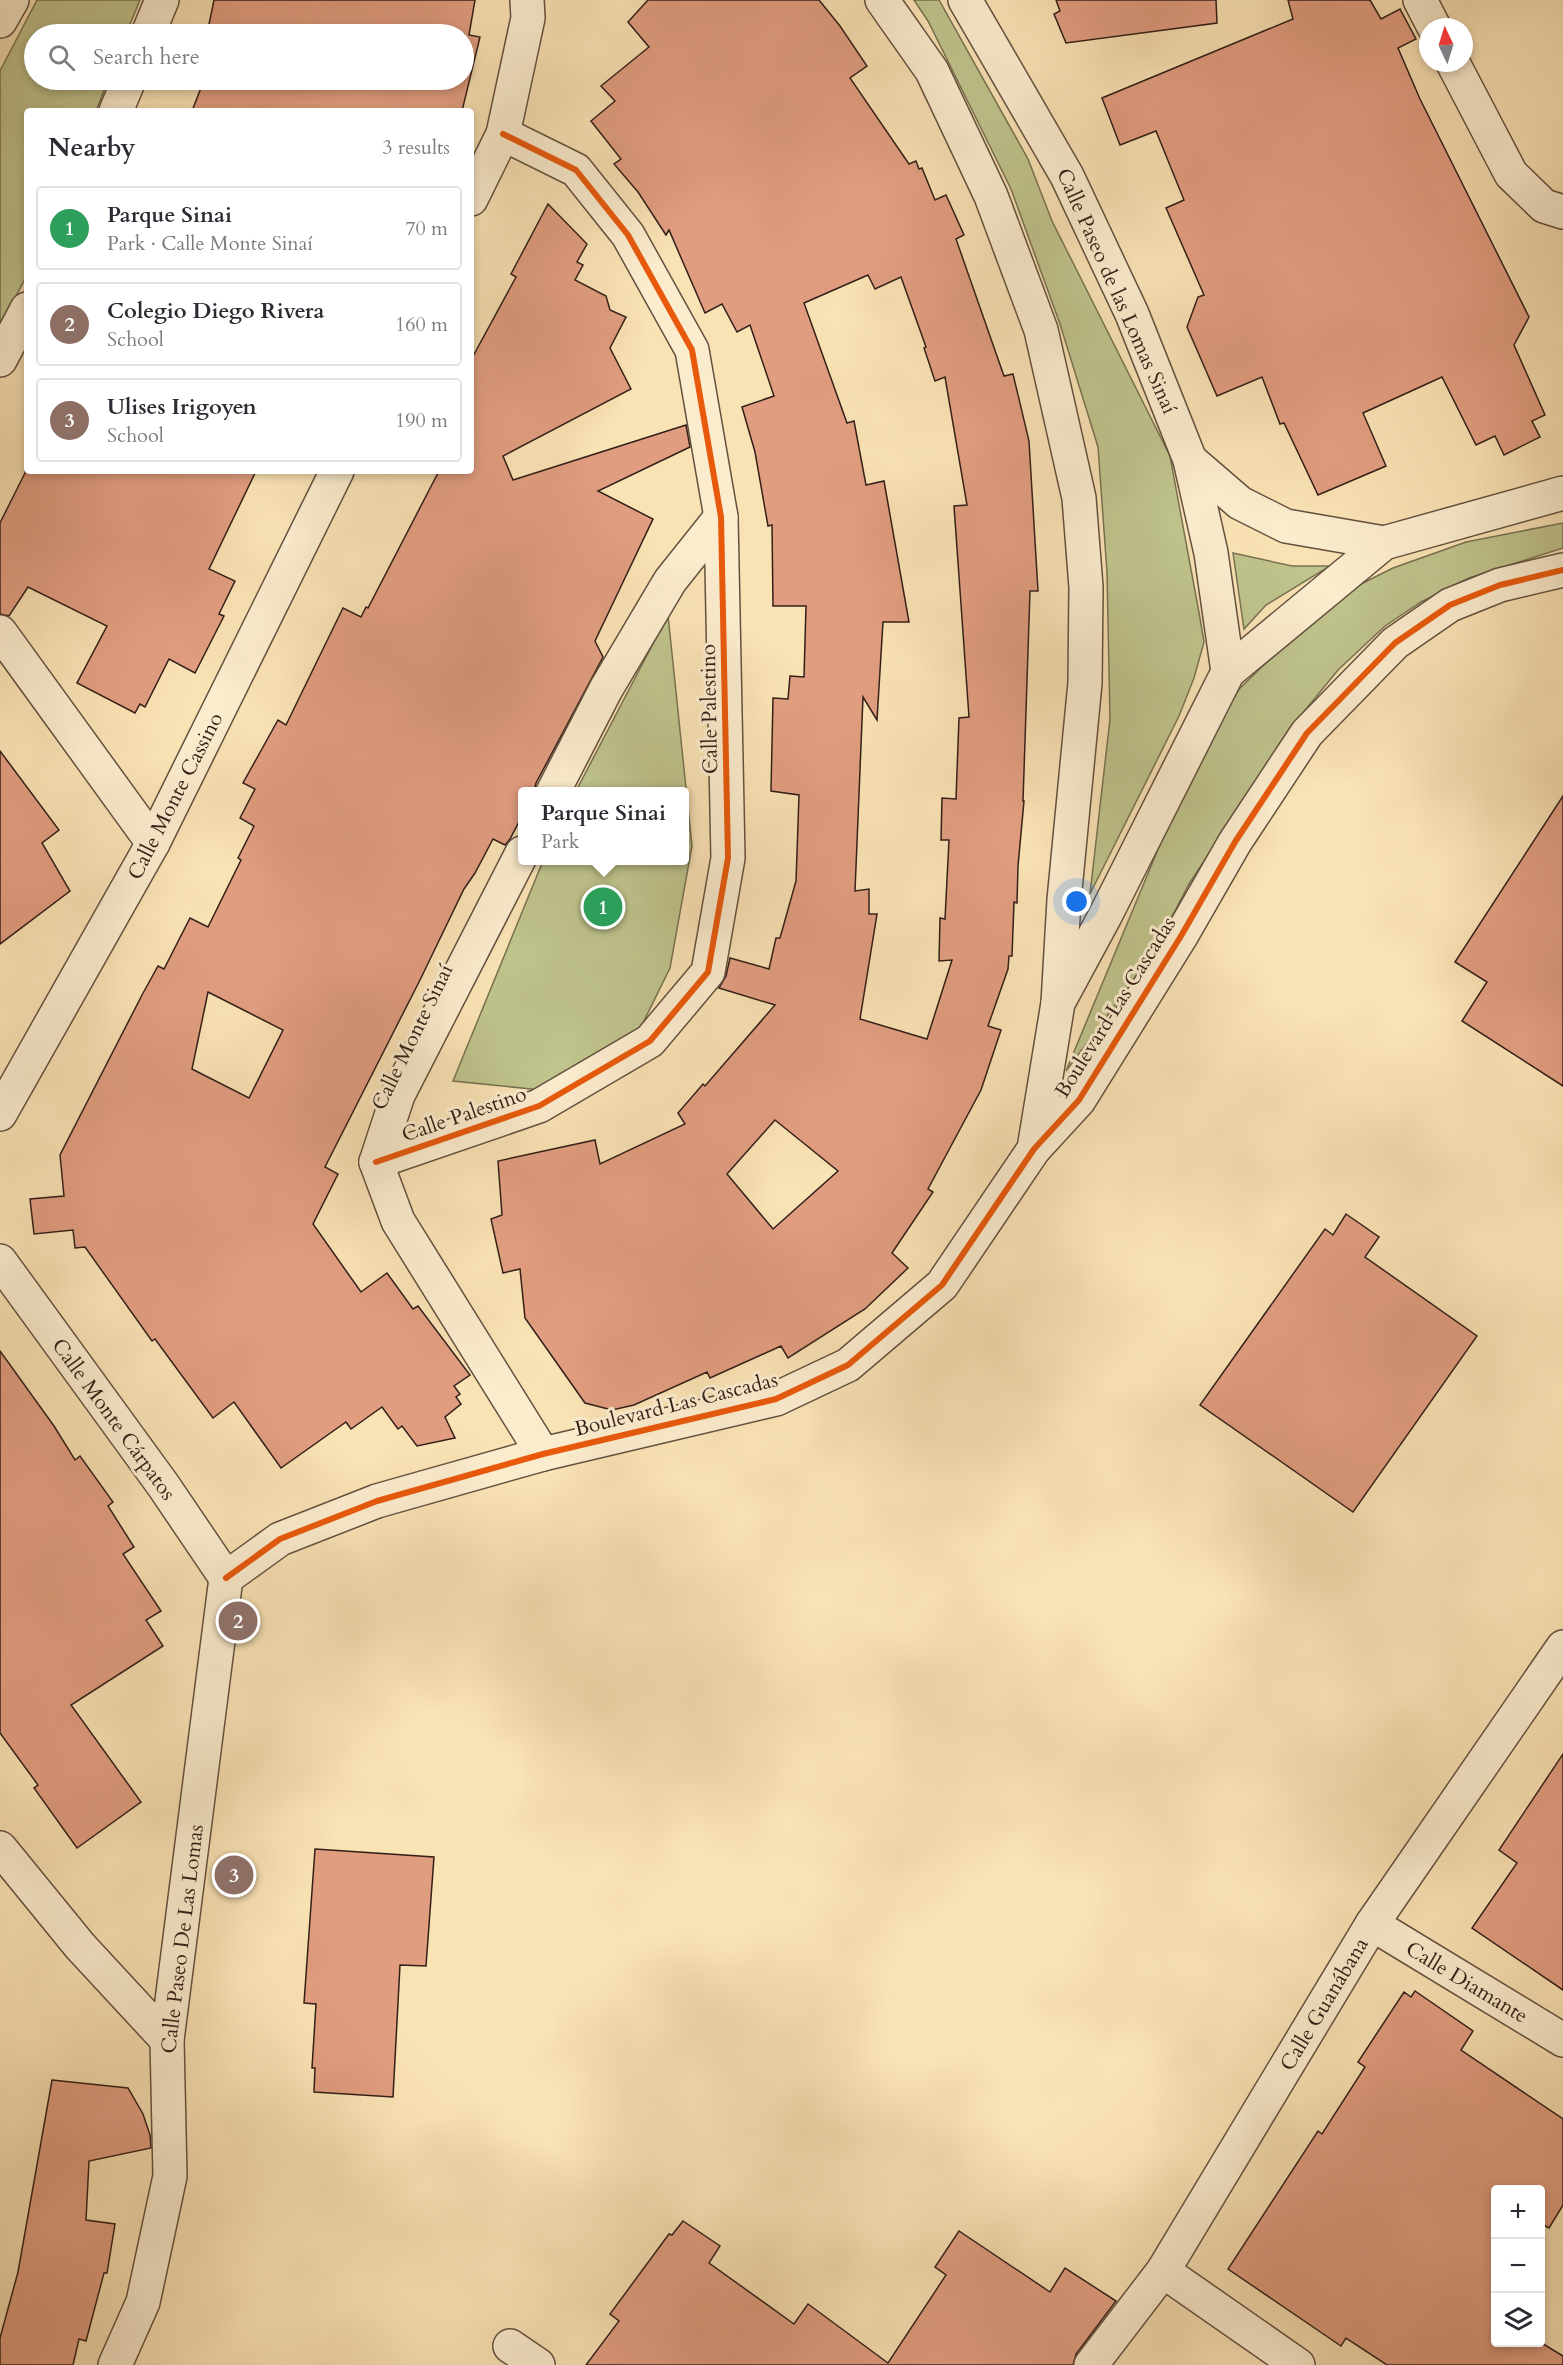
<!DOCTYPE html>
<html lang="en">
<head>
<meta charset="utf-8">
<style>
  body { margin:0; font-family:Cardo,serif; background:#f2f2f3; color:#2b2b33 }
  .controls { position:absolute; right:18px; bottom:18px; display:grid; overflow:hidden; border-radius:6px; box-shadow:0 3px 9px #0003 }
  .controls button { width:54px; height:54px; display:grid; place-items:center; padding:0; border:0; border-bottom:2px solid #e1e1e2; background:#fff; color:#2b2b33; font:30px sans-serif }
  .compass { position:absolute; left:1419px; top:18px; width:54px; height:54px; border-radius:50%; background:#fff; box-shadow:0 3px 9px #0003; rotate:356deg }
  .you { position:absolute; left:1077px; top:902px; width:21px; height:21px; margin:-15px; border:4px solid #fff; border-radius:50%; background:#1a73e8; box-shadow:0 0 0 9px #1a73e833 }
  .badge { display:grid; place-items:center; width:39px; height:39px; border-radius:50%; background:#ea580c; color:#fff; font-size:20px; font-weight:700 }
  .pin { position:absolute; translate:-50% -50%; border:3px solid #fff; box-shadow:0 2px 6px #0006 }
  .popup { position:absolute; left:518px; top:787px; width:171px; height:78px; box-sizing:border-box; display:grid; place-content:center; border-radius:6px; background:#fff; filter:drop-shadow(0 2px 4px #0005); font-size:20px; white-space:nowrap; color:#7c7c81 }
  .popup b { font-size:22px; color:#2b2b33 }
  .popup::after { content:''; position:absolute; left:50%; top:100%; margin-left:-12px; border:12px solid transparent; border-top-color:#fff }
  .list { margin:0; padding:0; list-style:none }
  h2 { display:flex; justify-content:space-between; align-items:center; height:78px; margin:0; padding:0 24px; font-size:26px }
  h2 small { font-size:20px; font-weight:400; color:#7c7c81 }
  .list li { display:grid; grid-template-columns:39px 1fr auto; gap:18px; align-items:center; box-sizing:border-box; height:84px; margin:0 12px 12px; padding:0 12px; border:2px solid #e1e1e2; border-radius:6px }
  .list b { display:block; font-size:22px; white-space:nowrap }
  .list p { margin:0; font-size:20px; white-space:nowrap; color:#7c7c81 }
  .list em { font-size:20px; font-style:normal; color:#7c7c81 }
  .icon { flex:none; width:33px; height:33px; fill:none; stroke:currentColor; stroke-width:2; stroke-linecap:round; stroke-linejoin:round }
  .map { position:relative; flex:none; width:1563px; height:2365px; overflow:hidden }
  .search { position:absolute; background:#fff; box-shadow:0 3px 9px #0003; left:24px; top:24px; width:450px; height:66px; display:flex; align-items:center; gap:15px; box-sizing:border-box; padding:0 21px; border-radius:33px; color:#7c7c81; font-size:22px }
  .panel { position:absolute; background:#fff; box-shadow:0 3px 9px #0003; left:24px; top:108px; width:450px; height:366px; border-radius:6px }
  .map>svg:first-child { display:block }
  .green { fill:#bfc38c; stroke:#787152; stroke-width:1.5 }
  .building { fill:#e19d80; stroke:#321f18; stroke-width:1.5; fill-rule:evenodd }
  .lines { fill:none; stroke-linecap:round; stroke-linejoin:round }
  .minor-casing { stroke:#64503f; stroke-width:36 }
  .minor { stroke:#fbecce; stroke-width:33 }
  .cycleway-casing { stroke:#fbecce; stroke-width:10 }
  .cycleway { stroke:#e8590c; stroke-width:6 }
  .labels { text-anchor:middle; stroke-width:6; stroke-linejoin:round; paint-order:stroke }
  .street-label { font-size:21px; fill:#321f18; stroke:#fbecce }
</style>
</head>
<body>
<div class="map">
<svg width="1563" height="2365" viewBox="0 0 1563 2365">
  <rect width="100%" height="100%" fill="#f9e2b4"/>
  <filter id="stains"><feTurbulence type="fractalNoise" baseFrequency=".00333" numOctaves="4"/><feColorMatrix values="0 0 0 0 .2 0 0 0 0 .09 0 0 0 0 .02 0 0 0 .5 -.17"/></filter>
  <radialGradient id="worn" r=".72"><stop offset=".6" stop-color="#630" stop-opacity="0"/><stop offset="1" stop-color="#630" stop-opacity=".3"/></radialGradient>
  <g class="green">
    <path d="M37,0H140L126,34H34V80H108L96,111H27V275L0,326V71Z"/>
    <path d="M914,0H939L1028,159L1052,221L1170,456L1200,618L1204,642L1194,678L1179,716L1090,894L1110,719L1107,572L1098,447L1060,324L1011,189L928,21Z"/>
    <path d="M1563,523V548L1469,578L1421,602L1385,626L1338,670L1293,725L1189,884L1151,957L1066,1071L1171,818L1215,728L1240,688L1317,614L1363,583L1393,568L1466,542Z"/>
    <path d="M1233,553L1292,566H1330L1266,605L1244,629Z"/>
    <path d="M668,615L692,846L670,968L640,1029L541,1090L453,1081L543,861L684,860V792L576,791Z"/>
  </g>
  <g class="building">
    <path d="M214,0H475L469,35L480,37L462,111H192L204,80H464V34H207Z"/>
    <path d="M648,0H819L840,26L867,66L850,78L909,164L916,161L919,169L922,168L935,200L946,195L964,235L956,239L1004,376L1013,374L1029,441L1038,591H1030L1023,801H1024L1018,866L1017,903L1014,902L1012,956H1009L1008,969L988,1026L1001,1030L981,1090L928,1189L933,1192L892,1253L908,1268L865,1309L788,1358L781,1346L710,1378L707,1372L634,1405L612,1410L585,1403L525,1318L520,1269L503,1273L491,1219L502,1215L498,1161L595,1140L600,1164L685,1124L678,1113L703,1084L705,1086L775,1005L719,988L726,976L730,958L769,969L776,938H780L796,881L799,795L771,791L773,698L788,699L790,676L804,677L806,606H773L772,525L768,526L755,452L742,407L774,396L750,325L737,332L722,304L705,313L669,230L666,235L638,192L614,164L621,159L591,121L615,101L601,86L649,47L628,22ZM868,275L875,289L901,277L926,347L924,348L935,381L945,377L967,505L954,506L969,717L959,718L956,799L942,798L941,840H949L945,919L940,918L939,961L952,960L927,1039L860,1019L877,914H869V889L855,891L863,697L877,720L883,622H909L884,481L866,485L854,421L847,423L804,303ZM775,1120L838,1171L773,1229L727,1174Z"/>
    <path d="M1056,0H1216L1217,23L1066,43L1054,14L1060,11Z"/>
    <path d="M1288,0H1370L1381,19L1400,9L1416,39L1398,48L1420,99L1529,317L1514,345L1545,415L1532,421L1540,437L1504,455L1495,436L1476,445L1442,377L1363,413L1386,466L1318,495L1284,423L1280,424L1262,377L1217,396L1187,327L1198,297L1204,295L1166,208L1184,200L1156,131L1120,145L1102,98L1293,19Z"/>
    <path d="M548,204L587,244L577,262L583,265L575,280L606,296L610,310L626,317L610,348L631,389L503,456L513,480L686,425L690,447L598,491L653,519L595,641L603,657L536,783L534,792H522V816L510,839L505,845L493,839L475,873L464,889L420,980L325,1167L338,1174L313,1224L361,1292L387,1273L413,1309L418,1306L470,1375L454,1386L460,1394L456,1397L461,1404L445,1417L455,1438L417,1446L402,1426L398,1429L382,1407L351,1429L346,1422L281,1468L234,1402L213,1418L155,1339L152,1341L85,1247L75,1248L73,1230L34,1234L30,1199L64,1196L60,1155L142,995L158,966L164,969L190,918L208,927L241,860L238,858L254,826L240,818L255,789L243,783L278,720L286,725L343,608L361,617L366,607L368,608L439,471H471V360L516,277L511,274ZM208,992L283,1030L249,1098L192,1069Z"/>
    <path d="M26,471H256L209,569L235,581L219,614L224,616L195,673L169,659L145,707L140,704L135,713L77,683L107,626L28,587L9,616L0,614V523Z"/>
    <path d="M0,751L59,830L42,843L70,891L0,944Z"/>
    <path d="M1563,796V1086L1462,1021L1487,982L1455,962Z"/>
    <path d="M1346,1214L1379,1237L1365,1257L1477,1336L1353,1512L1200,1405L1325,1229L1333,1235Z"/>
    <path d="M0,1351L54,1426L75,1460L80,1456L113,1502L108,1506L134,1547L123,1554L161,1611L146,1620L163,1646L71,1705L141,1802L77,1848L34,1788L38,1785L0,1733Z"/>
    <path d="M1563,1754V1990L1472,1928L1517,1863L1499,1850Z"/>
    <path d="M315,1849L434,1857L426,1966L400,1965L393,2097L314,2092L315,2068H312L316,2004L304,2003Z"/>
    <path d="M1415,1991L1473,2031L1461,2050L1563,2119V2205L1549,2228L1540,2223V2190H1496V2306L1493,2310L1496,2312V2343L1540,2342L1563,2356V2365H1387L1346,2338L1341,2346L1228,2269L1318,2131L1322,2134L1365,2067L1358,2062L1404,1992L1411,1997Z"/>
    <path d="M52,2080L128,2088L143,2114L150,2135L151,2148L89,2161L86,2220L115,2224L107,2273H104L86,2341L79,2339L73,2365H0V2338L18,2272Z"/>
    <path d="M683,2221L720,2246L709,2263L794,2324L808,2304L888,2363L946,2275L935,2267L959,2231L1050,2292L1065,2268L1116,2301L1076,2354L1073,2365H586L619,2321L610,2314L669,2234L672,2235Z"/>
  </g>
  <g class="lines">
    <g class="minor-casing">
      <g id="minor">
        <path d="M882,0L932,71L991,196L1041,330L1079,498L1086,587L1085,683L1064,900L1058,1003"/>
        <path d="M965,0L1067,176L1132,314L1190,460L1211,553L1228,672"/>
        <path d="M1420,0L1434,27"/>
        <path d="M0,21L12,0"/>
        <path d="M148,34L162,0"/>
        <path d="M1453,63L1511,174L1544,206L1563,212"/>
        <path d="M116,111L129,80"/>
        <path d="M471,199L503,134L528,18L527,0"/>
        <path d="M0,360L27,309"/>
        <path d="M1190,460L1240,503L1286,526L1384,543"/>
        <path d="M0,632L153,843"/>
        <path d="M553,792L606,689L670,581L721,517"/>
        <path d="M522,853L398,1095L376,1162L398,1221L543,1454"/>
        <path d="M0,1114L153,843L337,471"/>
        <path d="M1034,1149L1058,1003L1105,916L1228,672L1384,543L1563,493"/>
        <path d="M376,1162L539,1106L650,1041L708,972L728,858L721,517L692,350L628,235L576,170L503,134"/>
        <path d="M0,1261L163,1485L226,1578"/>
        <path d="M226,1578L280,1539L377,1501L543,1454L776,1399L848,1365L942,1285L1034,1149L1079,1100L1181,936L1235,842L1307,733L1395,643L1450,605L1500,585L1563,570"/>
        <path d="M0,1848L80,1946L167,2040"/>
        <path d="M1372,1924L1563,2040"/>
        <path d="M1163,2271L1298,2365"/>
        <path d="M510,2346L538,2365"/>
        <path d="M115,2365L143,2302L170,2176L167,2040L226,1578"/>
        <path d="M1091,2365L1163,2271L1372,1924L1563,1647"/>
      </g>
    </g>
    <use href="#minor" class="minor"/>
    <g class="cycleway-casing">
      <g id="cycleway">
        <path d="M376,1162L539,1106L650,1041L708,972L728,858L721,517L692,350L628,235L576,170L503,134"/>
        <path d="M226,1578L280,1539L377,1501L543,1454L776,1399L848,1365L942,1285L1034,1149L1079,1100L1181,936L1235,842L1307,733L1395,643L1450,605L1500,585L1563,570"/>
      </g>
    </g>
    <use href="#cycleway" class="cycleway"/>
  </g>
  <g class="labels">
    <g class="street-label">
      <text transform="translate(1117 291) rotate(66)" y="7">Calle Paseo de las Lomas Sinaí</text>
      <text transform="translate(709 709) rotate(-91)" y="7">Calle Palestino</text>
      <text transform="translate(175 796) rotate(-63)" y="7">Calle Monte Cassino</text>
      <text transform="translate(1115 1007) rotate(-58)" y="7">Boulevard Las Cascadas</text>
      <text transform="translate(412 1037) rotate(-64)" y="7">Calle Monte Sinaí</text>
      <text transform="translate(464 1114) rotate(-19)" y="7">Calle Palestino</text>
      <text transform="translate(676 1404) rotate(-14)" y="7">Boulevard Las Cascadas</text>
      <text transform="translate(114 1419) rotate(54)" y="7">Calle Monte Cárpatos</text>
      <text transform="translate(182 1939) rotate(-83)" y="7">Calle Paseo De Las Lomas</text>
      <text transform="translate(1467 1982) rotate(31)" y="7">Calle Diamante</text>
      <text transform="translate(1324 2004) rotate(-59)" y="7">Calle Guanábana</text>
    </g>
  </g>
  <rect width="100%" height="100%" filter="url(#stains)"/>
  <rect width="100%" height="100%" fill="url(#worn)"/>
</svg>
<div class="controls">
<button>+</button>
<button>−</button>
<button><svg class="icon" aria-label="layers" viewBox="0 0 24 24"><path d="M12 4l9 5-9 5-9-5zM3 14l9 5 9-5"/></svg></button>
</div>
<svg class="compass" viewBox="-18 -18 36 36"><path d="M0-13l5 13h-10z" fill="#e53935"/><path d="M0 13l5-13h-10z" fill="#7c7c81"/></svg>
<div class="you"></div>
<div class="pin badge" style="left:603px;top:907px;background:#2e9e5b">1</div>
<div class="popup"><b>Parque Sinai</b>Park</div>
<div class="pin badge" style="left:238px;top:1621px;background:#8d6e63">2</div>
<div class="pin badge" style="left:234px;top:1875px;background:#8d6e63">3</div>
<div class="search"><svg class="icon" aria-label="search" viewBox="0 0 24 24"><circle cx="10" cy="10" r="6"/><path d="M15 15l6 6"/></svg>Search here</div>
<section class="panel">
<h2>Nearby<small>3 results</small></h2>
<ul class="list">
<li><span class="badge" style="background:#2e9e5b">1</span><div><b>Parque Sinai</b><p>Park · Calle Monte Sinaí</p></div><em>70 m</em></li>
<li><span class="badge" style="background:#8d6e63">2</span><div><b>Colegio Diego Rivera</b><p>School</p></div><em>160 m</em></li>
<li><span class="badge" style="background:#8d6e63">3</span><div><b>Ulises Irigoyen</b><p>School</p></div><em>190 m</em></li>
</ul>
</section>
</div>
</body>
</html>
